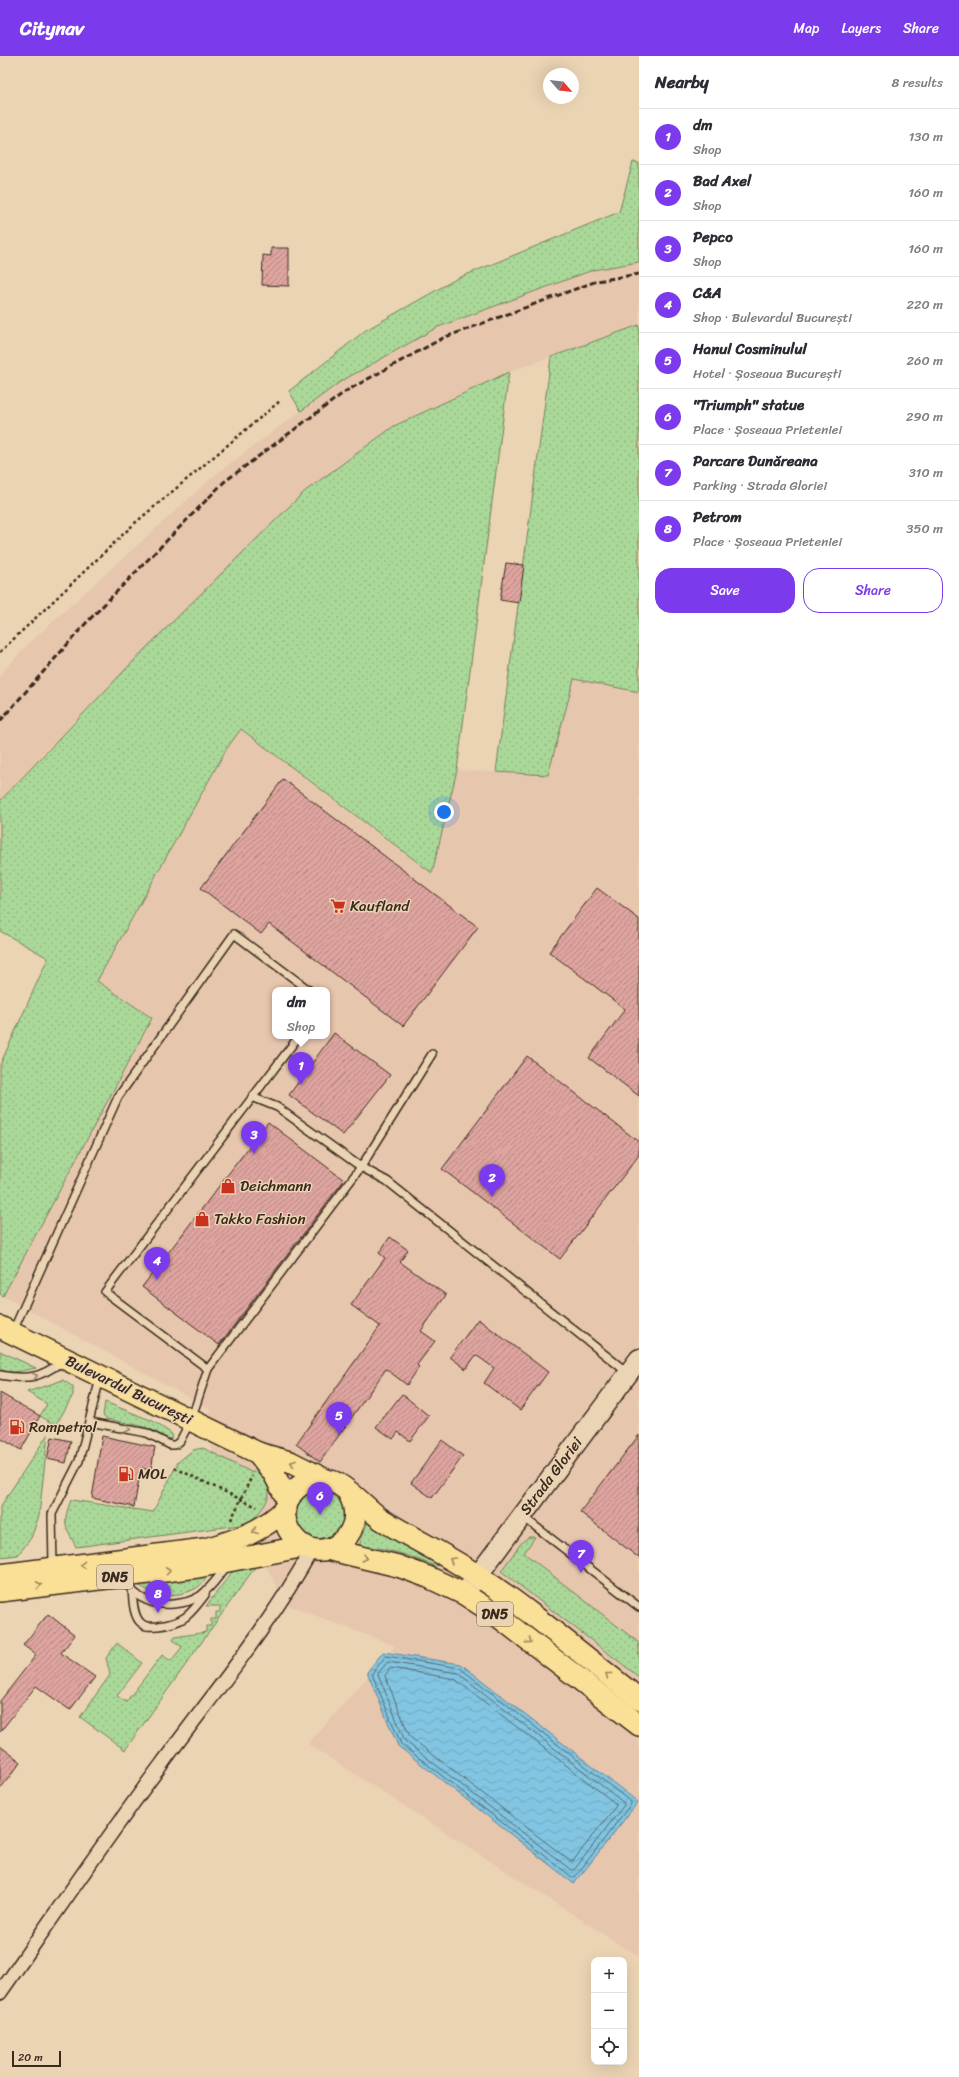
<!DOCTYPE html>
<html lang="en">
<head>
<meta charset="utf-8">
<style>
  body { margin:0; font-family:Sriracha,sans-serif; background:#f2f2f3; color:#2b2b33 }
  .controls { position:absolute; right:12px; bottom:12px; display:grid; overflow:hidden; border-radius:8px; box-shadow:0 4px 16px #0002 }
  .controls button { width:36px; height:36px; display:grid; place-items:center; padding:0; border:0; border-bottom:1px solid #e1e1e2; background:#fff; color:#2b2b33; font:20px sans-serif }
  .compass { position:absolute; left:543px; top:12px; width:36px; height:36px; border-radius:50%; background:#fff; box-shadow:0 4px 16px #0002; rotate:117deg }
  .scale { position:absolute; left:12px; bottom:10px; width:49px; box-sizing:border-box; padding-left:4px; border:2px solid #3b2a1e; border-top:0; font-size:11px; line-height:14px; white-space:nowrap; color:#3b2a1e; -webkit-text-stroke:3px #ebd4b4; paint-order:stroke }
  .you { position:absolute; left:444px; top:756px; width:14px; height:14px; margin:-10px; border:3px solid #fff; border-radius:50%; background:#1a73e8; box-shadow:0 0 0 6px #1a73e833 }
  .badge { display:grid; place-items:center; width:26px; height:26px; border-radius:50%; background:#7c3aed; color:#fff; font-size:13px; font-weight:700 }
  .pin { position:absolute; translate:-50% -33px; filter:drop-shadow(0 1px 2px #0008) }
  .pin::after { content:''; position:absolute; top:21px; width:14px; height:12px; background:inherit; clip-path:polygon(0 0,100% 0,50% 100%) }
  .popup { position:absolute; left:272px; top:931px; width:58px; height:52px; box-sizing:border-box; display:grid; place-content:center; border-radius:8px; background:#fff; filter:drop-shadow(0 1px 3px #0005); font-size:13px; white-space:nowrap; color:#7c7c81 }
  .popup b { font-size:15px; color:#2b2b33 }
  .popup::after { content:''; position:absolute; left:50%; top:100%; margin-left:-8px; border:8px solid transparent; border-top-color:#fff }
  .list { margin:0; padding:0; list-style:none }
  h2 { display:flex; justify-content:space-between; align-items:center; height:52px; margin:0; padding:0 16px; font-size:17px }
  h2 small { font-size:13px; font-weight:400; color:#7c7c81 }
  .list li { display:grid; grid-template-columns:26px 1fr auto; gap:12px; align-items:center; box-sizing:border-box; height:56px; padding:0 16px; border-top:1px solid #e1e1e2 }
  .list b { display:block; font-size:15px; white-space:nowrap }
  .list p { margin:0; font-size:13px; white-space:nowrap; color:#7c7c81 }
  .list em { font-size:13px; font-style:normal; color:#7c7c81 }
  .actions { display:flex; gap:8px; padding:12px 16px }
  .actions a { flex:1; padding:9px 0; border:1px solid #7c3aed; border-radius:16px; text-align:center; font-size:14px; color:#7c3aed }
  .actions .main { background:#7c3aed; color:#fff }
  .icon { flex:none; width:22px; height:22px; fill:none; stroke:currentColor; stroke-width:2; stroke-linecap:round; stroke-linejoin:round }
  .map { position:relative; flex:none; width:639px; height:2021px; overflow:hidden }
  header { display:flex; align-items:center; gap:24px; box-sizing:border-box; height:56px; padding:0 20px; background:#7c3aed; color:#fff }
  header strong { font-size:19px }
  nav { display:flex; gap:22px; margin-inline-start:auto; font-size:14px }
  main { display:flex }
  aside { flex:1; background:#fff }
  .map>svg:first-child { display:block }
  .built { fill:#e7c6ae; fill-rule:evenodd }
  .grass { fill:url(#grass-dots); stroke:#72815b }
  .water { fill:url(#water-waves); stroke:#658794 }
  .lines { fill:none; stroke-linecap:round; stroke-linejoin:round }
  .shore { stroke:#57686c; stroke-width:1 }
  .building { fill:url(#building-hatch); stroke:#3b2a1e }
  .lane-casing { stroke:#3b2a1e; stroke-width:10 }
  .street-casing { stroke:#3b2a1e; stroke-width:16 }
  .secondary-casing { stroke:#3b2a1e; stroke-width:22 }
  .primary-casing { stroke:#3b2a1e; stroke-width:24 }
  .path { stroke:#3b2a1e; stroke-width:2.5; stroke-dasharray:3 3; stroke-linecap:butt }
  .lane { stroke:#ebd4b4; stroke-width:7 }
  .street { stroke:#ebd4b4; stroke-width:13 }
  .secondary { stroke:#ebd4b4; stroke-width:19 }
  .primary { stroke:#fadf96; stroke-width:21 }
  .rail { stroke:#3b2a1e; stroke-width:3; stroke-dasharray:6 3; stroke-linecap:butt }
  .oneway { stroke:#937f69 }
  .oneway2 { stroke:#9a845a }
  .labels { text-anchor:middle; stroke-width:3; stroke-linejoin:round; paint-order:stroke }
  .shield { fill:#ebd4b4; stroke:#705d4b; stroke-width:1 }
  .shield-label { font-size:14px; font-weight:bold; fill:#3b2a1e }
  .poi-label { font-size:15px; fill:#3b2a1e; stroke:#ebd4b4; text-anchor:start }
  .street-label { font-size:15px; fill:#3b2a1e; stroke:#ebd4b4 }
</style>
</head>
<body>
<header>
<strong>Citynav</strong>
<nav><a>Map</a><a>Layers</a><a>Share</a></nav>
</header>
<main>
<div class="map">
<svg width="639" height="2021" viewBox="0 0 639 2021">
  <defs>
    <pattern id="grass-dots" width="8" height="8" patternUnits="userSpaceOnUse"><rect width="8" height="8" fill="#aad898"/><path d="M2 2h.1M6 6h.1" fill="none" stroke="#93ba83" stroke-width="1.8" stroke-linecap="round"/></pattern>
    <pattern id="water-waves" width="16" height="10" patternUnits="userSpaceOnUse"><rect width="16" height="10" fill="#81c5e2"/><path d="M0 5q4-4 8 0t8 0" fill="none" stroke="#70a9c1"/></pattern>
    <pattern id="building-hatch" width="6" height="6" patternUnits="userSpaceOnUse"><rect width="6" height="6" fill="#dea49f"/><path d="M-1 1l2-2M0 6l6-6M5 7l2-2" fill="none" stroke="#b58681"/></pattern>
  </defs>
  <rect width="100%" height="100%" fill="#ebd4b4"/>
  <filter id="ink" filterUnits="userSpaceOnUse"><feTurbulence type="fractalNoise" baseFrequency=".025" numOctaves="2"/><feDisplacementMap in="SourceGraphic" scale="8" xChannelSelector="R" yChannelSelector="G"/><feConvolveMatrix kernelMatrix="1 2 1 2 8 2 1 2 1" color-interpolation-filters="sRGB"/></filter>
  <g filter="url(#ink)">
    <g class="built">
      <path d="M639,206V269L509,316L394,370L304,436L144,594L0,745V619L29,587L217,417L340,326L438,271L593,214Z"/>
      <path d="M574,622L639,636V1901L308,1688L395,1590L285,1548L212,1401L210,1353L3,1240L152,962L97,925L227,692L241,673L431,817L457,714L548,719ZM275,934H327V980H275Z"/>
    </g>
    <g class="grass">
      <path d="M633,106L639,107V206L593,214L438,271L340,326L301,355L289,335L366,274L456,223L619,156Z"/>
      <path d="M639,269V636L574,623L548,719L496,716L551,301Z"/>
      <path d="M509,316L457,714L432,817L241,673L227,692L97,925L152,962L3,1240L0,1238V1009L48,902L0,875V745L144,594L304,436L394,370Z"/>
      <path d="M0,1295L36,1312C25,1314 10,1319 0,1313Z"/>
      <path d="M63,1324L73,1331V1339L56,1369L40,1360L47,1348L27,1336Z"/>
      <path d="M105,1346L153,1365L172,1378L171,1383H168L150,1373L137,1369L107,1363L103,1359Z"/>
      <path d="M48,1378L39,1460L31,1482L18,1499L0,1501V1451Z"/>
      <path d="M203,1392L253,1417L254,1414C268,1424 274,1434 264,1450C256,1461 253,1464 240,1469L76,1491C65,1469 62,1468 71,1444L153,1456L178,1406L193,1394Z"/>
      <circle cx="320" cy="1459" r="24"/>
      <path d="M370,1466L441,1506L440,1509L435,1510C410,1500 386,1491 359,1490L367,1467Z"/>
      <path d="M529,1481H535L524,1497L639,1587V1621L501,1515L522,1486Z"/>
      <path d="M258,1507L125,1694L80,1661L110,1619L106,1602L117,1587L142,1607L117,1640L126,1646L162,1599L171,1605L182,1591L173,1584L175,1581L206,1576V1570H211V1563H216V1556H220V1550H206L236,1511Z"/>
      <path d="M209,1516C200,1544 155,1544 136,1527Z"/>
    </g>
    <path class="water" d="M383,1596L461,1608L638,1746L574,1828L398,1690L367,1616Z"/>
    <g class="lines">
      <g class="shore">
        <path d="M386,1600L460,1612L631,1746V1748L575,1821H572L401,1688L372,1618Z"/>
        <path d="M388,1606L458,1617L624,1747V1749L574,1814H571L405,1685L378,1618Z"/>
        <path d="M391,1612L455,1623L616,1748V1750L573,1805H570L410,1681L385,1620Z"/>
      </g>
    </g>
    <g class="building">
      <path d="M271,192H289V230L262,229L263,199L271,200Z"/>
      <path d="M506,507L524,509L519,547L500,544Z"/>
      <path d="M283,723L478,871L403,970L269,868L261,878L201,832Z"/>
      <path d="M597,832L639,863V1040L589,1002L625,953L549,896Z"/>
      <path d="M334,977L390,1019L343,1079L289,1039Z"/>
      <path d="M527,1000L639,1086V1099L560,1203L442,1113Z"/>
      <path d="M268,1066L344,1124L219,1289L142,1231Z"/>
      <path d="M390,1181L408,1194L400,1206L446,1239L421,1275L435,1285L417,1309L419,1311L407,1329L386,1313L320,1406L296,1388L380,1270L351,1249L385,1202L379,1197Z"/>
      <path d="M478,1263L548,1316L520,1354L484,1327L494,1312L476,1299L466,1313L450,1301Z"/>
      <path d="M0,1337L40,1360L21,1394L0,1382Z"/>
      <path d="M402,1338L429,1360L410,1385L398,1376L393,1383L376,1371Z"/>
      <path d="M639,1379V1502L580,1456Z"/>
      <path d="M102,1380L155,1391L151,1414L141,1412L134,1451L92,1442Z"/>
      <path d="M52,1381L71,1385L66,1407L47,1403Z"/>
      <path d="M442,1384L463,1400L432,1442L411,1427Z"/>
      <path d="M48,1558L75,1579L61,1597L95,1621L70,1654L36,1630L0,1676V1645L36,1599L23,1589Z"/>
      <path d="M0,1690L21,1706L0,1733Z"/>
    </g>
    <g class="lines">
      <g class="lane-casing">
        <g id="lane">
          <path d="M432,998L361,1111L387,1125L628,1317"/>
          <path d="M13,1275L118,1041L234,878L309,934"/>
          <path d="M208,1313L105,1236L299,980"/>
          <path d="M0,1319C28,1324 40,1322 63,1305"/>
          <path d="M90,1366L147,1377L170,1389H175L180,1385L191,1364L208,1313L361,1111L277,1051L252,1041"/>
          <path d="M522,1460L639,1551"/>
          <path d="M53,1510L52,1458L79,1405L100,1322"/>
          <path d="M123,1523C129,1532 136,1540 146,1544C161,1551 186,1549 200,1540C211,1532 218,1521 227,1510"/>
          <path d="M132,1534C133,1544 133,1560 141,1567C146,1572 152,1570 158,1570C184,1567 190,1559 205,1539"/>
        </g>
      </g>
      <g class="street-casing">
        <path id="street" d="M0,1937C53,1861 105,1784 161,1709C212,1639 270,1570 312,1493"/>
      </g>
      <g class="secondary-casing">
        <path id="secondary" d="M464,1538L639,1303"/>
      </g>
      <g class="primary-casing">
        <g id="primary">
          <path d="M0,1271L258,1397L290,1406L326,1424"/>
          <path d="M258,1397L274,1418L288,1445"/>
          <path d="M349,1438C373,1482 314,1517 290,1476C284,1467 283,1454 288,1444C295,1428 314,1420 331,1425C346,1429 367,1453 381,1463C413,1483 447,1499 478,1520C534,1557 586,1602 639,1643"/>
          <path d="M327,1493L398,1510L428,1521L464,1538L495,1558L639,1669"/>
          <path d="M0,1519L205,1493C235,1485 264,1475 286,1452"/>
          <path d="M0,1535L198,1511L305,1490"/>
        </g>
      </g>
      <g class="path">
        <path d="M0,596L135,467L280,345"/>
        <path d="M175,1412L257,1451"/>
        <path d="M231,1464L252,1420"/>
      </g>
      <use href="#lane" class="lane"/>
      <use href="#street" class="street"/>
      <use href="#secondary" class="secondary"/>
      <use href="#primary" class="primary"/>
      <path class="rail" d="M0,665L87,566L224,426L346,335L443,282L597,225L639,218"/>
    </g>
    <defs><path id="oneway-chevron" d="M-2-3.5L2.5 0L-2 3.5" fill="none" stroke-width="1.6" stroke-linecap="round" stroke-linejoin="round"/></defs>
    <g class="oneway">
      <use href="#oneway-chevron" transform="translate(35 1320) rotate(-13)"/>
      <use href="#oneway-chevron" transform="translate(128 1373) rotate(11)"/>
    </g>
    <g class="oneway2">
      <use href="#oneway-chevron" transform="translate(293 1407) rotate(-160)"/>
      <use href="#oneway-chevron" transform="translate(255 1475) rotate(157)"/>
      <use href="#oneway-chevron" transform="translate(365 1502) rotate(14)"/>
      <use href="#oneway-chevron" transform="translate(452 1504) rotate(-149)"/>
      <use href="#oneway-chevron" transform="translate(83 1509) rotate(173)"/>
      <use href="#oneway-chevron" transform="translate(168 1515) rotate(-7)"/>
      <use href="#oneway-chevron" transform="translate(39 1529) rotate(-7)"/>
      <use href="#oneway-chevron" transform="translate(529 1585) rotate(37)"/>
      <use href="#oneway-chevron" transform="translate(608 1619) rotate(-142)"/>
    </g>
  </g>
  <defs>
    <g id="supermarket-bare" transform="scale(1.2)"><path d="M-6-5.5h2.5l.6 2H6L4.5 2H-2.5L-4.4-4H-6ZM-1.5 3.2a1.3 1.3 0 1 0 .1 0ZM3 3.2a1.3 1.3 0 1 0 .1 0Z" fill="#c8321e" stroke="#ebd4b4" stroke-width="2.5" paint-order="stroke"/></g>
    <g id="shop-bare" transform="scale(1.2)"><path d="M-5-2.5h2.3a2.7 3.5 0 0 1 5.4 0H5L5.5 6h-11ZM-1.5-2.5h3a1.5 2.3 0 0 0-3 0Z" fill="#c8321e" stroke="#ebd4b4" stroke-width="2.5" paint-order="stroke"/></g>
    <g id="fuel-bare" transform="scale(1.2)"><path d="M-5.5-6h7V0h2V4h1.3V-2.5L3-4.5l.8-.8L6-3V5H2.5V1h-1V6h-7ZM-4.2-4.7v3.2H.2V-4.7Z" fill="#c8321e" stroke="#ebd4b4" stroke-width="2.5" paint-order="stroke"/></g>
  </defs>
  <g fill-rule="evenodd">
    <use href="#supermarket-bare" x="338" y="850"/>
    <use href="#shop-bare" x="228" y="1130"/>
    <use href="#shop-bare" x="202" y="1163"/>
    <use href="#fuel-bare" x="17" y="1371"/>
    <use href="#fuel-bare" x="126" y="1418"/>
  </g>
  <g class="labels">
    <g class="shield">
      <rect x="97" y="1509" width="36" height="24" rx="3"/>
      <rect x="477" y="1546" width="36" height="24" rx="3"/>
    </g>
    <g class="shield-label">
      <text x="115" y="1526">DN5</text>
      <text x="495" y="1563">DN5</text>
    </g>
    <g class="poi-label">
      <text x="350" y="855">Kaufland</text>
      <text x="240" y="1135">Deichmann</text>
      <text x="214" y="1168">Takko Fashion</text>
      <text x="29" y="1376">Rompetrol</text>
      <text x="138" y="1423">MOL</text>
    </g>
    <g class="street-label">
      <text transform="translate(129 1334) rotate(26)" y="5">Bulevardul București</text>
      <text transform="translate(551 1420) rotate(-53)" y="5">Strada Gloriei</text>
    </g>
  </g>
</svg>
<div class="controls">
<button>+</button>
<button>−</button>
<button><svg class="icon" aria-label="locate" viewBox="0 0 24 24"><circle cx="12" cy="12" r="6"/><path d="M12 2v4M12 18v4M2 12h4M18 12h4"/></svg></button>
</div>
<svg class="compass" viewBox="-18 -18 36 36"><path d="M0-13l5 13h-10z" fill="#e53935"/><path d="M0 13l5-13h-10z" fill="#7c7c81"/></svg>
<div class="scale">20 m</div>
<div class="you"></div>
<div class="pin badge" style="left:301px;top:1029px">1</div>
<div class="popup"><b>dm</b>Shop</div>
<div class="pin badge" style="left:492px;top:1141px">2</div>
<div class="pin badge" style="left:254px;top:1098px">3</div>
<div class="pin badge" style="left:157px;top:1224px">4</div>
<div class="pin badge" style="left:339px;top:1379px">5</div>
<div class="pin badge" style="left:320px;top:1459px">6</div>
<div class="pin badge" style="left:581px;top:1517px">7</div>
<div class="pin badge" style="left:158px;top:1557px">8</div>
</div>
<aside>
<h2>Nearby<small>8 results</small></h2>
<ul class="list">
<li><span class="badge">1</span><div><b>dm</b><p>Shop</p></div><em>130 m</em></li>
<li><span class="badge">2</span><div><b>Bad Axel</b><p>Shop</p></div><em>160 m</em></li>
<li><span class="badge">3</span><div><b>Pepco</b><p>Shop</p></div><em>160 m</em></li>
<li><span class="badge">4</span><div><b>C&amp;A</b><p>Shop · Bulevardul București</p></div><em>220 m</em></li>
<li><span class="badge">5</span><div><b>Hanul Cosminulul</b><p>Hotel · Șoseaua București</p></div><em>260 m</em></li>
<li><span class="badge">6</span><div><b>&quot;Triumph&quot; statue</b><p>Place · Șoseaua Prieteniei</p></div><em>290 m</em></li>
<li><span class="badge">7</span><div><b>Parcare Dunăreana</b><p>Parking · Strada Gloriei</p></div><em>310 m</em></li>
<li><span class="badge">8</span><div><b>Petrom</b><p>Place · Șoseaua Prieteniei</p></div><em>350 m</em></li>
</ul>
<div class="actions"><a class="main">Save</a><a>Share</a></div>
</aside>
</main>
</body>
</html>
